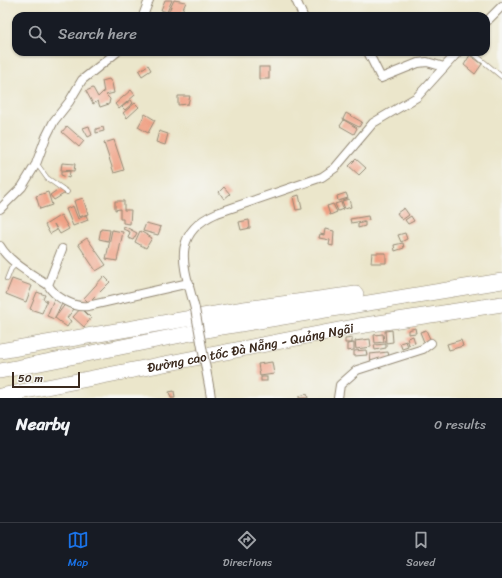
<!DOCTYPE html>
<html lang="en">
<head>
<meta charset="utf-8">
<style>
  body { margin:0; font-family:Sriracha,sans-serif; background:#242831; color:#f1f3f6 }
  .scale { position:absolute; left:12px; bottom:10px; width:68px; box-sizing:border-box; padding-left:4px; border:2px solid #3b2a1e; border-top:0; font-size:11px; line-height:14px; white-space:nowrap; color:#3b2a1e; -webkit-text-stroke:3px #f6f6f2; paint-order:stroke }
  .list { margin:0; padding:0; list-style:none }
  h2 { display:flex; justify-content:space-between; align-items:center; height:52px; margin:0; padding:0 16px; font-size:17px }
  h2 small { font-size:13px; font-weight:400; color:#9ea1a6 }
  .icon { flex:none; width:22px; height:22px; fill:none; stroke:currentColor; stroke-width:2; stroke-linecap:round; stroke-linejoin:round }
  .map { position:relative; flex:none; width:502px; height:398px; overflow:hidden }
  .search { position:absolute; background:#171b24; box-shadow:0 1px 3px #0004; left:12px; right:12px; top:12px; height:44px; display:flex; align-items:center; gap:10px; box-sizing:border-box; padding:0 14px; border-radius:12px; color:#9ea1a6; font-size:15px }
  .sheet { height:124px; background:#171b24 }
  nav { display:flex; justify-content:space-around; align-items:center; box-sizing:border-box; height:56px; border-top:1px solid #363941; background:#171b24; font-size:11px; color:#9ea1a6 }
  nav a { display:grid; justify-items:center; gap:2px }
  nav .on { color:#1a73e8 }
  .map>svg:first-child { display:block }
  .building { fill:#f0a084 }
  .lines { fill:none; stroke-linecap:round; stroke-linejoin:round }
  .lane-casing { stroke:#938874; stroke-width:5.5 }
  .street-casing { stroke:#938874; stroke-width:10 }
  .highway-casing { stroke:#938874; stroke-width:16 }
  .lane { stroke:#fff; stroke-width:4 }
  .street { stroke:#fff; stroke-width:8 }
  .highway { stroke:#fff; stroke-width:15 }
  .street-bridge-casing { stroke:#938874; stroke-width:10; stroke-linecap:butt }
  .street-bridge { stroke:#fff; stroke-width:8 }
  .labels { text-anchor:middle; stroke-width:3; stroke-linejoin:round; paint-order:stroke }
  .street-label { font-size:13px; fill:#3b2a1e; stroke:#f6f6f2 }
</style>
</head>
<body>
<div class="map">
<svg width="502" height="398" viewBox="0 0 502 398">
  <rect width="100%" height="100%" fill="#f6f6f2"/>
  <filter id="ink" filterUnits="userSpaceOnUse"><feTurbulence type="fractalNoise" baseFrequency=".025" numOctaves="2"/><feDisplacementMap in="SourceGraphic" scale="8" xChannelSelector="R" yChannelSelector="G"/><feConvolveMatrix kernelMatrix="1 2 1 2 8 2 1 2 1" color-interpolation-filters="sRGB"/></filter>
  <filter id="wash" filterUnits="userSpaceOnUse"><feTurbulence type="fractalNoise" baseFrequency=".012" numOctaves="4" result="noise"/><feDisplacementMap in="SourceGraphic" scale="16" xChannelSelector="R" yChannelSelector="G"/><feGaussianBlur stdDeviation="0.9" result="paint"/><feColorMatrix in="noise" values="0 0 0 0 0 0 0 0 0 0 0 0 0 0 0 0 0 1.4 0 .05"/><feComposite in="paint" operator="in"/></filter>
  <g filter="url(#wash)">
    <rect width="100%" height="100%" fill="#ebe6cb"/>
    <g id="blocks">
      <g class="building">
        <path d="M165,0H172L167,12L161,10Z"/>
        <path d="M174,0L186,2L180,16H169L168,13Z"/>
        <path d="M470,55L482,64L475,74L464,65Z"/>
        <path d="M148,65L151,70L142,76L139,71Z"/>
        <rect x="259" y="67" width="10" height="12"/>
        <path d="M109,79L112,83L114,93L106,95L110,99L109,104L100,107L98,101L93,104L86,91L93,88L98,97L103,92L104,93L102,81Z"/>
        <path d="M131,90L135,95L119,109L115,104Z"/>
        <path d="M178,96H190L188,104L178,105Z"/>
        <path d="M131,100L133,103L125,110L122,107Z"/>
        <path d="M135,103L139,107L127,118L123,113Z"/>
        <path d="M346,113L362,122L359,127L343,119Z"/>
        <path d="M145,114L155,120L148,133L138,127Z"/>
        <path d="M344,120L357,128L354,134L340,126Z"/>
        <path d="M67,126L84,141L79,147L62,132Z"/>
        <path d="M89,126L92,135L88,137L83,128Z"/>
        <path d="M103,127L104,131L96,133V129Z"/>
        <path d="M159,131L168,134L165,145L156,142Z"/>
        <path d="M114,140L124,170L114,173L104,143Z"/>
        <path d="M356,159L366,168L359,175L349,166Z"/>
        <path d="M62,163L75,164L74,171L61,170Z"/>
        <path d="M70,171L69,178L61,175V172Z"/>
        <path d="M63,186L67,192L54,200L50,195Z"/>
        <path d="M224,187L230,194L224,199L219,192Z"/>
        <path d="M48,192L52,205L40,209L36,196Z"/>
        <path d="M346,193L348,198L338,201L337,196Z"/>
        <path d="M299,195L302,209L296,210L293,197Z"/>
        <path d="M83,198L88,214L79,217L74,201Z"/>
        <path d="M349,199L351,207L345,209L342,201Z"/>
        <path d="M115,201H124V210H131L130,224L123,223V219H120V209L115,210Z"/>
        <path d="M341,202L343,209L338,211L335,204Z"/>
        <path d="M333,204L337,212L330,215L327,206Z"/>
        <path d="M73,206L78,219L86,215L88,220L73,226L66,209Z"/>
        <path d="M404,208L409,215L402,220L397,213Z"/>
        <path d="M61,215L69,229L60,234L54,224L57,230L50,234L45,225Z"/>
        <path d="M368,216L369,220L351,223L350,219Z"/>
        <path d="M411,216L414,221L408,224L405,220Z"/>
        <path d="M249,220L250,228L241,230L239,222Z"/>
        <path d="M365,222V226L358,228V224Z"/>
        <path d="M146,223L161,227L158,235L143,231Z"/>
        <path d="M124,226L137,233L133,240L128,238L130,232L123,229Z"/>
        <path d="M101,229L110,230L108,241L99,239Z"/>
        <path d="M325,229L334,231L333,246L329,245L330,240L319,238L320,234L324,235Z"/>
        <path d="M112,230L123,232L117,261L106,259Z"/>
        <path d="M140,231L152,238L146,248L135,242Z"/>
        <path d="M405,233L407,239L401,242L398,235Z"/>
        <path d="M87,238L106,265L96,271L78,244Z"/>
        <path d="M403,243L404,248L395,251L394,245Z"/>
        <path d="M372,253H386V263H371Z"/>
        <path d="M104,276L110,282L89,303L84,298Z"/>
        <path d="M12,279L32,286L26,302L6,294Z"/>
        <path d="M37,292L45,295L43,299L47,301L42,313L30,309Z"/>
        <path d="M54,299L63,302L54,319L47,316Z"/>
        <path d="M66,303L74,309L67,318L71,321L67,327L55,318Z"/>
        <path d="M81,308L91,318L84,327L73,317Z"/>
        <path d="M415,328L416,333L408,334V330Z"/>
        <path d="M392,330L393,342L386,343L385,331Z"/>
        <path d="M426,330L430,339L424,342L420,332Z"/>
        <path d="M383,334L384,342L375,343L374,335Z"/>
        <path d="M413,336L415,343L409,345L407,338Z"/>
        <path d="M352,338V343H345V339Z"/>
        <path d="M370,339L371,347L356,349L355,341Z"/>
        <path d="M461,340L463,346L449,350L447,344Z"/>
        <path d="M406,341L408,347L402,349L400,343Z"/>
        <path d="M354,343V350L347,351V344Z"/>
        <path d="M386,344V348L375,350L374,345Z"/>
        <path d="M366,350L367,355L354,356V351Z"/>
        <path d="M388,352L390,361L371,363L370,354Z"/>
        <path d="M272,362L274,374L260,376L258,364Z"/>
        <rect x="261" y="377" width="6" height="4"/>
        <path d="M174,391L175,398H171L169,392Z"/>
        <path d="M307,394L308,398H299V396Z"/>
      </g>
    </g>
  </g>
  <g filter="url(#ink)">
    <use href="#blocks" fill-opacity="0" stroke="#938874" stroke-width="1"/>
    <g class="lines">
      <g class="lane-casing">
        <g id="lane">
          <path d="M472,52L502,77"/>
          <path d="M37,164L47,178L67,192"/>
          <path d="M7,279L11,269L17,263"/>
        </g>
      </g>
      <g class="street-casing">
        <g id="street">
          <path d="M296,0L303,16"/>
          <path d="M143,16L149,0"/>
          <path d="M486,22L502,6"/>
          <path d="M368,52L381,78L418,63L427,62L444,67"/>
          <path d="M0,209L22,187L36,164L46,137L54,121L69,102L82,80L117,52"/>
          <path d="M0,246C10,263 32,274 48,285"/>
          <path d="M62,249L48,285C55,297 73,308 88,306L189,283"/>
          <path d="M195,309C185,269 168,234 217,213L322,177L335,168L373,123L417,97L458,52"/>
          <path d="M210,391L211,398"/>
          <path d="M338,398L340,385L357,370L423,349L431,343"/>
        </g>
      </g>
      <g class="highway-casing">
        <g id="highway">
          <path d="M0,351L244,309L356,294"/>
          <path d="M0,371L222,327L502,281"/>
          <path id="s1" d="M0,396L359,326L502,304"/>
        </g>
      </g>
      <use href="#lane" class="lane"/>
      <use href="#street" class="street"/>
      <use href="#highway" class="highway"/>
      <g class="street-bridge-casing">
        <path id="street-bridge" d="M195,309L210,391"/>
      </g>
      <use href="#street-bridge" class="street-bridge"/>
    </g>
  </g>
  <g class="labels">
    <g class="street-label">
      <text dy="5" stroke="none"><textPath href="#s1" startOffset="255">Đường cao tốc Đà Nẵng - Quảng Ngãi</textPath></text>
    </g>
  </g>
</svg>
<div class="scale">50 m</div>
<div class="search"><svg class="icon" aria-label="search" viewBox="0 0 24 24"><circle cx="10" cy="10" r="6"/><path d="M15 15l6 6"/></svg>Search here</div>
</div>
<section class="sheet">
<h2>Nearby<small>0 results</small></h2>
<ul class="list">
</ul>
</section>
<nav>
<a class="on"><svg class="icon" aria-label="map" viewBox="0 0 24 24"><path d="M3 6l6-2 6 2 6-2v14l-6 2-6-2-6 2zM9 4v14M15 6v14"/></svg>Map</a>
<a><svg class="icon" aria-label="directions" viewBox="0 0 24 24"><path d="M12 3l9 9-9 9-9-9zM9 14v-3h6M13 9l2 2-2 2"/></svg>Directions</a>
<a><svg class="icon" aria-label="saved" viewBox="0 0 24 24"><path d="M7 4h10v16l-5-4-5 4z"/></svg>Saved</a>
</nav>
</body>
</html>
